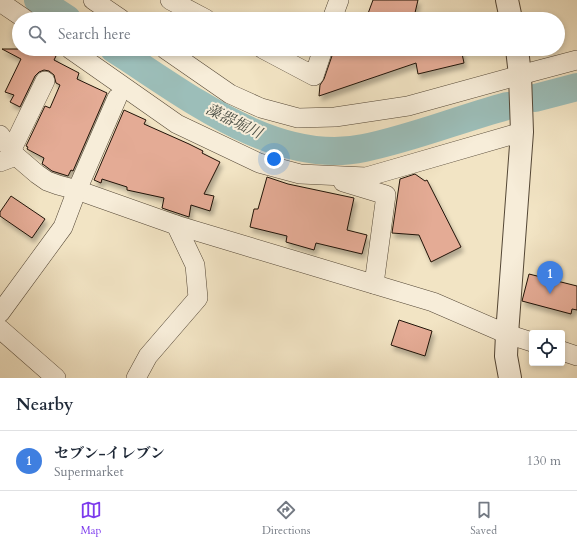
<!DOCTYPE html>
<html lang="en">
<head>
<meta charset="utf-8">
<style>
  body { margin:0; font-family:Cardo,"Noto Serif JP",serif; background:#f2f2f3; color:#1f2937 }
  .controls { position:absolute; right:12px; bottom:12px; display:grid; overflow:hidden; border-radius:4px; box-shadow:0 2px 6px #0003 }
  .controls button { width:36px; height:36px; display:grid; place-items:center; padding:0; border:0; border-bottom:1px solid #e0e1e3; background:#fff; color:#1f2937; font:20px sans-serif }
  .you { position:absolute; left:274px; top:159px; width:14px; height:14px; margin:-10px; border:3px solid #fff; border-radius:50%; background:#1a73e8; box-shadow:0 0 0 6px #1a73e833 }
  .badge { display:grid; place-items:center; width:26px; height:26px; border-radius:50%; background:#7c3aed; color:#fff; font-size:13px; font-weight:700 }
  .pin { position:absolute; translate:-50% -33px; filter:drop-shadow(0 1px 2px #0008) }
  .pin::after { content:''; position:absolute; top:21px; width:14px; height:12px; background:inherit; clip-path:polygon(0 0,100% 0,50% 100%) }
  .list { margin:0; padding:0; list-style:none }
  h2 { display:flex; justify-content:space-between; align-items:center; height:52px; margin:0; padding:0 16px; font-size:17px }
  h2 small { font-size:13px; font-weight:400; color:#747a83 }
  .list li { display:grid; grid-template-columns:26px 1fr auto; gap:12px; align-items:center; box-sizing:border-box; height:60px; padding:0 16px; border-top:1px solid #e0e1e3 }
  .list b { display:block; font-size:15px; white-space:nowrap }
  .list p { margin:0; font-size:13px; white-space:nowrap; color:#747a83 }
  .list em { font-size:13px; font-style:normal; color:#747a83 }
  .icon { flex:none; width:22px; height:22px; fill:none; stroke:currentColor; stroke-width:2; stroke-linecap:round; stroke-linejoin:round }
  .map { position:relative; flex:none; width:577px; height:378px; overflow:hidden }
  .search { position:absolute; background:#fff; box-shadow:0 2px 6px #0003; left:12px; right:12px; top:12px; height:44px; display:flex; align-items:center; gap:10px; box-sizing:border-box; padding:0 14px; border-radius:22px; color:#747a83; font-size:15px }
  .sheet { height:112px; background:#fff }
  nav { display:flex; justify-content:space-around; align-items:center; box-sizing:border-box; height:56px; border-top:1px solid #e0e1e3; background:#fff; font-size:11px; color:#747a83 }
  nav a { display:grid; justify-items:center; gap:2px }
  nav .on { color:#7c3aed }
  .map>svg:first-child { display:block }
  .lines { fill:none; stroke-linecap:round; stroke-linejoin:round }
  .river { stroke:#9cbeb9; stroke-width:28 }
  .building { fill:#e4ab95; stroke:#201307; filter:url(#shadow) }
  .minor-casing { stroke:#544736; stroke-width:20 }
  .tertiary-casing { stroke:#544736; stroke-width:24 }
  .minor { stroke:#f7edd9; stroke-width:19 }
  .tertiary { stroke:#f7edd9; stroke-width:22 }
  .labels { text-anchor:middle; stroke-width:4; stroke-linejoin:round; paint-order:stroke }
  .water-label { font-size:15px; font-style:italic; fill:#4b4f45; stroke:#f7edd9 }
</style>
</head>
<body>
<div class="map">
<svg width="577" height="378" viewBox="0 0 577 378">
  <defs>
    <filter id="shadow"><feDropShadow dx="2.5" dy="4.5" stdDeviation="2" flood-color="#0004"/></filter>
  </defs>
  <rect width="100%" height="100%" fill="#f2e4c4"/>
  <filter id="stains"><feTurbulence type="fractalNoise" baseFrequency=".005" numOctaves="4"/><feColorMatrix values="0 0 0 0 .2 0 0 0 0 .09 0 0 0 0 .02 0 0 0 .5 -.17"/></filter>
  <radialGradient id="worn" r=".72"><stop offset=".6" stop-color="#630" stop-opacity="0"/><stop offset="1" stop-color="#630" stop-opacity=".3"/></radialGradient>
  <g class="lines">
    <g class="river">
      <path d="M38,0L67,19"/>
      <path d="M114,49C185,94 275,167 364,148C413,138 459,119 507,106"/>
      <path d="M535,98L577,87"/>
    </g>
  </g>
  <g class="building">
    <path d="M373,0H418L414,17L401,15L398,19H366Z"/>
    <path d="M2,49H43L56,56L54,60L79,73L77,79L107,93L73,171L71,170L68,176L52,171L44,165L42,164L44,158L27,149L28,147L26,146L45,106L50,108L60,85L56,83L54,75L49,71L44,70L39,72L35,76L20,107L10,102L14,95L5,92L21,59Z"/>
    <path d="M339,49H461L464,63L418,74L416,63L319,96L320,85L324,79L334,50Z"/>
    <path d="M124,110L146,120L144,124L189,144L203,151L202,153L220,162L204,194L214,196L210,211L191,205L189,217L162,208L164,198L127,190V187L102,179L101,183L94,180Z"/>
    <path d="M415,174L425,181L427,180L461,247L431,262L419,235L392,233L400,179Z"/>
    <path d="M267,177L288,184L354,198L347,230L367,235L362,254L316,243L314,250L286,242L287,236L250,227L254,209H258Z"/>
    <path d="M11,196L45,219L32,238L0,216V212Z"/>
    <path d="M529,274L577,286V310L572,309L571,314L522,301Z"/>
    <path d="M399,320L432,331L425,356L391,345Z"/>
  </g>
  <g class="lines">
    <g class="minor-casing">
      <g id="minor">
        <path d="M93,0L121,19"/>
        <path d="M170,0L206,19"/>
        <path d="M0,2L25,19"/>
        <path d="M332,19L339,0"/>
        <path d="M70,49L177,124L259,163L300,174L366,177L522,132"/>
        <path d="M165,49L230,94L261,108L298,118L335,117L408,106L520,75L577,60"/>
        <path d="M263,49L314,76L323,49"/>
        <path d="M0,135L16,156L37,174L47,181L58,185L77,190L176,225L433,302L507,334L532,342"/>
        <path d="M12,149L45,81"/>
        <path d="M0,162L16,156"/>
        <path d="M343,182L386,195L374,284"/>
        <path d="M0,313L63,227L77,190L117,98"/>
        <path d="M0,329L56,378"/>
        <path d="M562,351L577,356"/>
        <path d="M136,378L148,356L198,298L195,265L176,225"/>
      </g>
    </g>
    <g class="tertiary-casing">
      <g id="tertiary">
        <path d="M507,0L511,19"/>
        <path d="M510,378L506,356L507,334L522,132L520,75L517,49"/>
      </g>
    </g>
    <use href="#minor" class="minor"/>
    <use href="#tertiary" class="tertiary"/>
  </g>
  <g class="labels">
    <g class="water-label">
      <text transform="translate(234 121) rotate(26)" y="5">藻器堀川</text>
    </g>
  </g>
  <rect width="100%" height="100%" filter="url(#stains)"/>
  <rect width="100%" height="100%" fill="url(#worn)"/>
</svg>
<div class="controls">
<button><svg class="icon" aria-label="locate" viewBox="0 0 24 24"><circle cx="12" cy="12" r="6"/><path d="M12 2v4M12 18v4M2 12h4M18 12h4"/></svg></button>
</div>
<div class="you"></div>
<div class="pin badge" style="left:550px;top:294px;background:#3f7fe0">1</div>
<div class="search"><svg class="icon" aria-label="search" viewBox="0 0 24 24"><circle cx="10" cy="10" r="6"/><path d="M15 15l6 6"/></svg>Search here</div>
</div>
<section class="sheet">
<h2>Nearby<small></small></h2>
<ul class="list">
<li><span class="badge" style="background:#3f7fe0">1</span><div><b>セブン-イレブン</b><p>Supermarket</p></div><em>130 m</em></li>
</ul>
</section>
<nav>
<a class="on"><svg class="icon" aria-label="map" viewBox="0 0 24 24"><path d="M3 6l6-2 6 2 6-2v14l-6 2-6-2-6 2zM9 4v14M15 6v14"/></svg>Map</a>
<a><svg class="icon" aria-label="directions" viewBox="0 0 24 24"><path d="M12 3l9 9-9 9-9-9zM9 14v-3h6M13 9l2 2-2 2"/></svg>Directions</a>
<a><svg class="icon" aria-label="saved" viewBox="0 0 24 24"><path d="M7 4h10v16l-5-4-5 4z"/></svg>Saved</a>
</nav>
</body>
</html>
